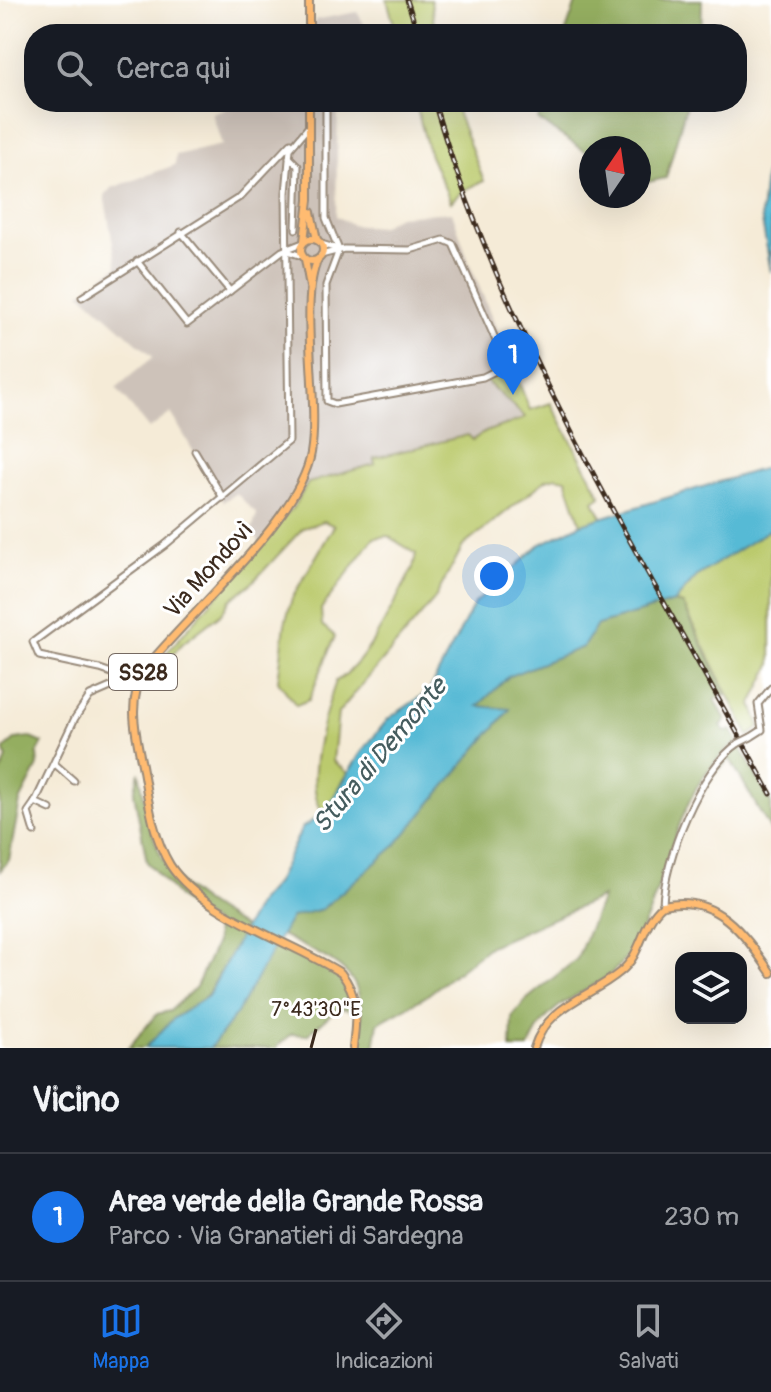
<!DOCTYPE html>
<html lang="it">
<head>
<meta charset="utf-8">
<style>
  body { margin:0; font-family:Pangolin,sans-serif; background:#20242c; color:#f1f3f6 }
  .controls { position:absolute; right:24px; bottom:24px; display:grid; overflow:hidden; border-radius:16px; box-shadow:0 8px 32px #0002 }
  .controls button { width:72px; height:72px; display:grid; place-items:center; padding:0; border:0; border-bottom:2px solid #363941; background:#171b24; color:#f1f3f6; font:40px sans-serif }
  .compass { position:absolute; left:579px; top:136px; width:72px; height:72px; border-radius:50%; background:#171b24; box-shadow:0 8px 32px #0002; rotate:13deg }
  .you { position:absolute; left:494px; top:576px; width:28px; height:28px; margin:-20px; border:6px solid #fff; border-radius:50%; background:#1a73e8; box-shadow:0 0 0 12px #1a73e833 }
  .badge { display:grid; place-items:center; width:52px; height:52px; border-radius:50%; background:#1a73e8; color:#fff; font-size:26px; font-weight:700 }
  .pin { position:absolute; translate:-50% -66px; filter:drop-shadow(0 2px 4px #0008) }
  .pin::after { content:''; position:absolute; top:42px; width:28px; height:24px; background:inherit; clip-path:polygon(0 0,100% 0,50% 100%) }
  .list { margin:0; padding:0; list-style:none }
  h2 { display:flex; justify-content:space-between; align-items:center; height:104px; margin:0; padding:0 32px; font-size:34px }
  h2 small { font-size:26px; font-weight:400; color:#9ea1a6 }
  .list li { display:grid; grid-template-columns:52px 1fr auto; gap:24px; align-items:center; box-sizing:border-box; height:128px; padding:0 32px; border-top:2px solid #363941 }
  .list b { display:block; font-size:30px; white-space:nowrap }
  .list p { margin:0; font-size:26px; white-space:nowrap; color:#9ea1a6 }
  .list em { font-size:26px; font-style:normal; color:#9ea1a6 }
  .icon { flex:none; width:44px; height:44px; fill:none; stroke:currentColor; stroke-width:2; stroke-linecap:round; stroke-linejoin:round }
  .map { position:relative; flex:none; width:771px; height:1048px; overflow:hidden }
  .search { position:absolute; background:#171b24; box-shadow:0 8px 32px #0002; left:24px; right:24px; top:24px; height:88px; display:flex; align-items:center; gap:20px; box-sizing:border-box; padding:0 28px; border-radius:32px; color:#9ea1a6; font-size:30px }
  .sheet { height:232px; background:#171b24 }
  nav { display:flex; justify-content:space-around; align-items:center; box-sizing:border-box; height:112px; border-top:2px solid #363941; background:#171b24; font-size:22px; color:#9ea1a6 }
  nav a { display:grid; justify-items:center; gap:4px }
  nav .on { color:#1a73e8 }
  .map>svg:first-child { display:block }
  .industrial { fill:#cdc2b9 }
  .green { fill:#bbca6d; stroke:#7b7a46; stroke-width:2 }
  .forest { fill:#94ae60; stroke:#686c3f; stroke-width:2 }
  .water { fill:#57bad5; stroke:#49727a; stroke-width:2 }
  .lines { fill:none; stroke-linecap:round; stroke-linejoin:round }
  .minor-casing { stroke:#988a7a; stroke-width:9 }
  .major-casing { stroke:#988a7a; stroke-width:10 }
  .minor { stroke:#fff; stroke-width:5 }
  .major { stroke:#ffbb71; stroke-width:6 }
  .rail-casing { stroke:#3b2a1e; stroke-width:5 }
  .rail { stroke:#fff; stroke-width:2; stroke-dasharray:6; stroke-linecap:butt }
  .minor-bridge-casing { stroke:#988a7a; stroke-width:9; stroke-linecap:butt }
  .minor-bridge { stroke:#fff; stroke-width:5 }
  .ticks { fill:none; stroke:#3b2a1e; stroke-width:3 }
  .labels { text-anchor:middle; stroke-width:6; stroke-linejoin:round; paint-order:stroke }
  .shield { fill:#fff; stroke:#766a62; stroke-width:2 }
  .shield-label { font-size:22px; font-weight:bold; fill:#3b2a1e }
  .street-label { font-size:24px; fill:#3b2a1e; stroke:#fff }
  .water-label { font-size:26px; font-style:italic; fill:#455c5e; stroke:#fff }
  .ticks-label { font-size:20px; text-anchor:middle; fill:#3b2a1e; stroke:#fff; stroke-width:6; stroke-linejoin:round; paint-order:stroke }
</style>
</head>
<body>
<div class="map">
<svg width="771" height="1048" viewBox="0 0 771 1048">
  <rect width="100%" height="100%" fill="#fff"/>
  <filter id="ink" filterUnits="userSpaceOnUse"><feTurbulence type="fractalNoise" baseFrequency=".0125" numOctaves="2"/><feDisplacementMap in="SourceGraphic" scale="16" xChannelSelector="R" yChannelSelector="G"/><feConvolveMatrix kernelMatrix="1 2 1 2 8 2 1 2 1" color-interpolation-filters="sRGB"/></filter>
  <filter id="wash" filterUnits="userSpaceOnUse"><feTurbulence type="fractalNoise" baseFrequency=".006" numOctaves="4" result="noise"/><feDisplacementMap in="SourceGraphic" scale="32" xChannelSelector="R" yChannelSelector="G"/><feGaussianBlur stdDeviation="1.8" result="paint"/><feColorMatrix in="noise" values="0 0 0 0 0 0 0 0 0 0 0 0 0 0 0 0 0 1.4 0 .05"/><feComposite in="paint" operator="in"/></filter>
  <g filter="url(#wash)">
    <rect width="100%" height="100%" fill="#f5ebd7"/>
    <g class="industrial">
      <path d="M357,12L365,26L360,34H313L315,20Z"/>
      <path d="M235,102H338L336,216L353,225L380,227L398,216L452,212L469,262L530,410L507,427L480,434L472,440L467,435L375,458V464L309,483L260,544L252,528L257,514L236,493L223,502L171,413L149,429L116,388L153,357L81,293L117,266L104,195L112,188L175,165L176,155L222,145L212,113L236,105Z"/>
    </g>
    <g class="green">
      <path d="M387,0H431L435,34H397Z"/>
      <path d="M415,102H453L484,181L462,191L451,202L430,156Z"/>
      <path d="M504,354L508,355L530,410L551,403L601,496L594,501L603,519L581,524L566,479L556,477L546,480L463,546L434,600L338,713L333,761L348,773L324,813C301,789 326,709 336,681C368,664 395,600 413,568L416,554L388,536L374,538L321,609L322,625L335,636L309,700L296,705L278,681L285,624L292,598L334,526L324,521L303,528L253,582L230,600L222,613L182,644L157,672L144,679L295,505L308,483L375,464L374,458L468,435L473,440C486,428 508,427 525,417L485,380L499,370Z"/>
      <path d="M771,529V665L752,704L760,727L749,736L683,604L674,602L697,576Z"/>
    </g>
    <g class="forest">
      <path d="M577,0H702L701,34H565Z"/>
      <path d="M544,102H687L666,178L644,183L639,176V148H591V155L538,120Z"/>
      <path d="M674,602L683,604L726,694L715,699L726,720L721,726L725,732L731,730L738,742C670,787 671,888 629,953C600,998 549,990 529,1048H511L512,1017L526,1000L577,959L602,897L490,946L425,997L378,1023L374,1048H359C370,968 343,968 280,934L291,917L322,909L394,846L509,710L477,706L509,676L583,647L597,625Z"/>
      <path d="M29,737L43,743L37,754L38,766L20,801L9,860L0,871V775L7,758L4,749L16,739Z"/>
      <path d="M740,746L771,804V831L730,759L707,781L730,752Z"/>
      <path d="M139,772C158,867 160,878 245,928L207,996L173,1019L145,1048H128L157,1014L170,1011L196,987L216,943L215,924L182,901L147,862L134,793Z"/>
      <path d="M276,941C307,958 350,970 352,1010L338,1008L307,1035L292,1034L275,1048H210L237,1013Z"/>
    </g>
    <g class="water">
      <path d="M770,126L771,125V272L761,215Z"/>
      <path d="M771,466V529L697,576L674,602L597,625L583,647L509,676L478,706L510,709L395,846L322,909L291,917L237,1013L210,1048H145L173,1019L208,996L258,903L276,883L302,828L324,813L360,754L388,719L429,691L474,604L539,545L581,524Z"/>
    </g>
  </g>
  <g filter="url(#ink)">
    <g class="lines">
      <g class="minor-casing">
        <g id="minor">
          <path d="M289,157L298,166L296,229"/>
          <path d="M181,232L230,291"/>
          <path d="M321,244L338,249"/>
          <path d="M287,251L302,256"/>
          <path d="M321,255L344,249L410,250L444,240L453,244L501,352L503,360L497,370L483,377L335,404L327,401L326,285L339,250L326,218V102"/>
          <path d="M137,261L187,324L282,251L303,243"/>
          <path d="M82,297L240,197L291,143"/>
          <path d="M195,451L223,498"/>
          <path d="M138,682L100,669L39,656L33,642L165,545L289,441L286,193L290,149L309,126"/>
          <path d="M751,737L762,730L758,704L771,688"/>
          <path d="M55,764L74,781"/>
          <path d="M50,809L35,802L75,718L90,696L129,679"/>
          <path d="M34,832L28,812L35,802"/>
          <path d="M663,905C664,860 700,768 739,743"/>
        </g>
      </g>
      <g class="major-casing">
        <g id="major">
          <path d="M309,34V0"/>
          <path d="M311,212L317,240"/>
          <circle cx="312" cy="250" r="11"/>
          <path d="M304,241L309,200V102"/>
          <path d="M305,259L310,287"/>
          <path d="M318,259C298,303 320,400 311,453C300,519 189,613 145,669C127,701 135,731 142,765C148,797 152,836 170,865C202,915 291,941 341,973C360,997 356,1019 353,1048"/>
          <path d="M534,1048C547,1005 589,998 620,972C643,954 641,923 663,905C717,893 744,934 771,973"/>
        </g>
      </g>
      <use href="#minor" class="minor"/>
      <use href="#major" class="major"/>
      <g class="rail-casing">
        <g id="rail">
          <path d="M407,0L418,34"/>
          <path d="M434,102C507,349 649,569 771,794"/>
        </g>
      </g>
      <use href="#rail" class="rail"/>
      <g class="minor-bridge-casing">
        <path id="minor-bridge" d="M739,743L751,737"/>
      </g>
      <use href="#minor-bridge" class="minor-bridge"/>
    </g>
  </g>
  <path class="ticks" d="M311,1048L316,1029"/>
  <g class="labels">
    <rect class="shield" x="109" y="654" width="68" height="36" rx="6"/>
    <g class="shield-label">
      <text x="143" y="680">SS28</text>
    </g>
    <g class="street-label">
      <text transform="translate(208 570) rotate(-48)" y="8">Via Mondovì</text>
    </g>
    <g class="water-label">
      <text transform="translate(379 755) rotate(-50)" y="9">Stura di Demonte</text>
    </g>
  </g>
  <g class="ticks-label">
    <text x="316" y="1016">7°43'30"E</text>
  </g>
</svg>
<div class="controls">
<button><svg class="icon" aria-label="layers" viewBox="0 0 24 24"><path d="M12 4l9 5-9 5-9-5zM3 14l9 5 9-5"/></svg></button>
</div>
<svg class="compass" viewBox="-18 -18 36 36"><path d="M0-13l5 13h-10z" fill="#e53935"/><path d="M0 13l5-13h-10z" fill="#9ea1a6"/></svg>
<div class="you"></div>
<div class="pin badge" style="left:513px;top:395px">1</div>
<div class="search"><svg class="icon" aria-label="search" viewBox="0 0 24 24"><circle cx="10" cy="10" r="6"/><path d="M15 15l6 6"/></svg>Cerca qui</div>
</div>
<section class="sheet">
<h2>Vicino<small></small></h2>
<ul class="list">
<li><span class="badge">1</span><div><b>Area verde della Grande Rossa</b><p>Parco · Via Granatieri di Sardegna</p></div><em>230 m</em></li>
</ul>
</section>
<nav>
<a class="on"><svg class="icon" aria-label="map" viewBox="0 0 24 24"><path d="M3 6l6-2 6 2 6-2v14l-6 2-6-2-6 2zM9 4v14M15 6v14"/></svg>Mappa</a>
<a><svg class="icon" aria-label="directions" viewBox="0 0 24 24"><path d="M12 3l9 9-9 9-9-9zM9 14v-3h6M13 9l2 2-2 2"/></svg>Indicazioni</a>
<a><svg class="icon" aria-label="saved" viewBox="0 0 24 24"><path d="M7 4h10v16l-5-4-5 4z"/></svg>Salvati</a>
</nav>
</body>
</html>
